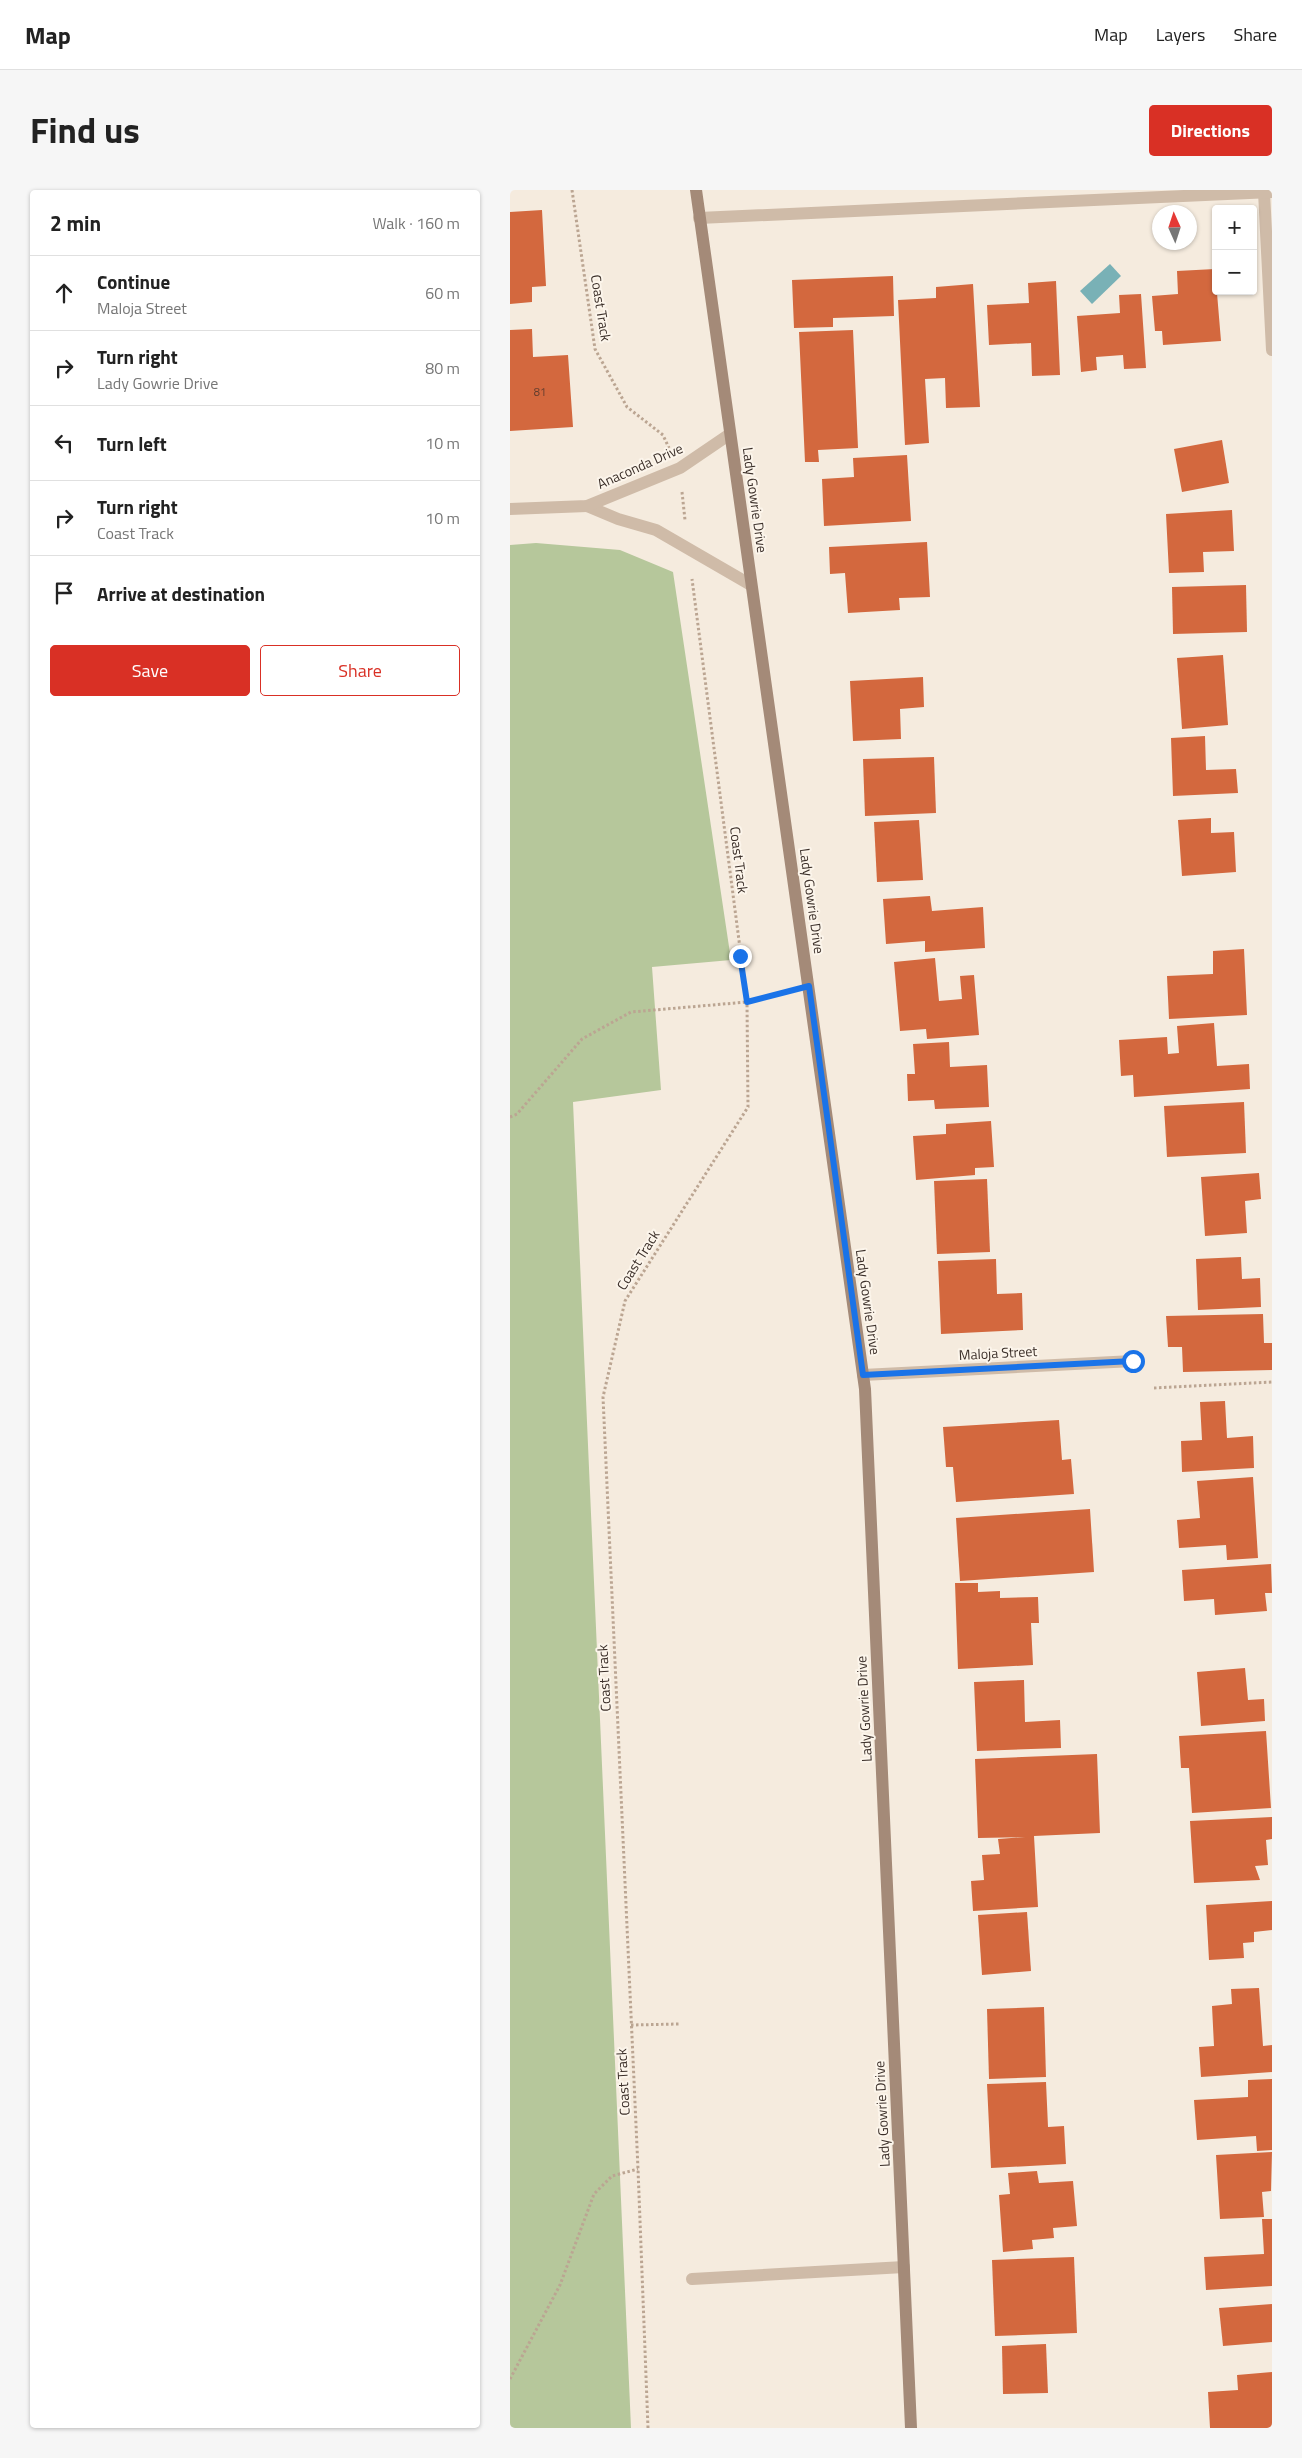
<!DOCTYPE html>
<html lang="en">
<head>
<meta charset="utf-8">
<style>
  body { margin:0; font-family:"Titillium Web",sans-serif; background:#f6f6f6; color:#222 }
  .controls { position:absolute; right:15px; top:15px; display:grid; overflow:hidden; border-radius:5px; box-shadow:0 1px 4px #0004 }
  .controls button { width:45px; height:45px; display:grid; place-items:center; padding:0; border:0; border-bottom:1px solid #e0e0e0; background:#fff; color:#222; font:25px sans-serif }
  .compass { position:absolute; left:642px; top:15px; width:45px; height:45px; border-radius:50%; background:#fff; box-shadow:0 1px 4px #0004; rotate:357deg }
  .stop { position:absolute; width:15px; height:15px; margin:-11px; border:4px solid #1a73e8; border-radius:50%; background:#fff }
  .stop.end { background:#1a73e8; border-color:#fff; box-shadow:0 1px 5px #0008 }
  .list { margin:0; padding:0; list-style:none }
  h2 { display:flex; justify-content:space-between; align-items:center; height:65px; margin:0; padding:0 20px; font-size:21px }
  h2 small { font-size:16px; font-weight:400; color:#767676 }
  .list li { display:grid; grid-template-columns:32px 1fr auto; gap:15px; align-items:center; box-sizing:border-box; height:75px; padding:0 20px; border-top:1px solid #e0e0e0 }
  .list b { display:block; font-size:19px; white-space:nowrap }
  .list p { margin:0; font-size:16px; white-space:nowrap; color:#767676 }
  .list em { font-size:16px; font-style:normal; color:#767676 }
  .actions { display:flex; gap:10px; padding:15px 20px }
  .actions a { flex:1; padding:11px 0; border:1px solid #d93025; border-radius:5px; text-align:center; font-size:18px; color:#d93025 }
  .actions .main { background:#d93025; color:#fff }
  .icon { flex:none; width:28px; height:28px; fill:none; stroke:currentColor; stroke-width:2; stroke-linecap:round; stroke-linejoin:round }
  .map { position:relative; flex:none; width:762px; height:2238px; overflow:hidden; border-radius:5px }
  header { display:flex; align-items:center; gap:30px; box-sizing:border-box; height:70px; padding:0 25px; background:#fff; border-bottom:1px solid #e0e0e0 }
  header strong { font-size:24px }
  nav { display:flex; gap:28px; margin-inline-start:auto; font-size:18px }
  .intro { display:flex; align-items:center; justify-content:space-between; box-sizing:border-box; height:120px; padding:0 30px }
  h1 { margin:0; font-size:35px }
  .button { padding:12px 22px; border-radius:5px; background:#d93025; color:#fff; font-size:18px; font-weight:700 }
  main { display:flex; gap:30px; padding:0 30px }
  aside { flex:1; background:#fff; border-radius:5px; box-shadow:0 1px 4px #0004 }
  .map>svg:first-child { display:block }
  .green { fill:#b6c79b }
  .water { fill:#79b1b6 }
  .building { fill:#d3683e }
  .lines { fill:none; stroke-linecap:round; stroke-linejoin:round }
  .path { stroke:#bba592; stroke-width:3; stroke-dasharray:2.5 2.5; stroke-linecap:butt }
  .service { stroke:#cfbba8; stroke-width:12 }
  .minor { stroke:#cfbba8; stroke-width:12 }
  .secondary { stroke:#a48a78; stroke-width:12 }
  .route { stroke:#1a73e8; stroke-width:6 }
  .labels { text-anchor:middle; stroke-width:4; stroke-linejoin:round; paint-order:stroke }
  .number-label { font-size:11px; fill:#613d2e }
  .street-label { font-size:14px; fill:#3b2f29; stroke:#fcf5eb }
</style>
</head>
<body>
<header>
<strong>Map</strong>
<nav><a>Map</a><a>Layers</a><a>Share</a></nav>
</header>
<div class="intro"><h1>Find us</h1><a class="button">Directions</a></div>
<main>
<aside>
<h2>2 min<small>Walk · 160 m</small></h2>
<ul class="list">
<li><svg class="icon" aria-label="ahead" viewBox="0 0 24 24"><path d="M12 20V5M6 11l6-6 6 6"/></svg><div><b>Continue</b><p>Maloja Street</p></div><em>60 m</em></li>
<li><svg class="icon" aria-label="right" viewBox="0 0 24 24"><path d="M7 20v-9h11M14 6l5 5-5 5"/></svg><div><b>Turn right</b><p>Lady Gowrie Drive</p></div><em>80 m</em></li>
<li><svg class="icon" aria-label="left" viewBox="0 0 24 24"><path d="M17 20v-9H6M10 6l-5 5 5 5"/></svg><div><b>Turn left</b></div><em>10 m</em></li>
<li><svg class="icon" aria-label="right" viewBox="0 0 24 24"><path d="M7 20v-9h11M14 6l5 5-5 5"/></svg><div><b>Turn right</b><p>Coast Track</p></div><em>10 m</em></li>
<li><svg class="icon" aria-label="arrive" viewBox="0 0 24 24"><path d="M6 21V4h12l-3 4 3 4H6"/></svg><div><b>Arrive at destination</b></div></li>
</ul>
<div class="actions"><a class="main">Save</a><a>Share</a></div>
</aside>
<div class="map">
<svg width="762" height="2238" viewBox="0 0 762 2238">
  <rect width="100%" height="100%" fill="#f5ebde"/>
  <path class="green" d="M26,353L110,360L163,382L221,770L142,777L151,900L63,912L121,2238H0V355Z"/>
  <path class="water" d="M600,74L611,86L582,114L570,101Z"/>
  <g class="building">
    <path d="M32,20L36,96L22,97V112L0,114V22Z"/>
    <path d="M705,79L711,151L653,155L652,141H645L642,106L668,104L667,81Z"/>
    <path d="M383,86L384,126L323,128V137L284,138L282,90Z"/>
    <path d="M546,91L550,185L522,186L521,153L479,155L477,115L519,113L518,93Z"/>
    <path d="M463,94L470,217L436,218L435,188L415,189L419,253L395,255L388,110L426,108V97Z"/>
    <path d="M631,104L636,178L614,179L613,165L586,167L587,180L571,182L567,126L610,123L609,105Z"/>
    <path d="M22,139L23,167L58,165L63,237L0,241V140Z"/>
    <path d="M343,140L348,258L308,260L309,272H295L289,142Z"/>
    <path d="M712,250L719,293L672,302L664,259Z"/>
    <path d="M397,265L401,331L314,336L312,289L344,287L343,268Z"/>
    <path d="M722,320L724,361L693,362L694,382L659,383L656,324Z"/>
    <path d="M417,352L420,407L389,408L390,420L338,423L335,383L320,384L319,357Z"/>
    <path d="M736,395L737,442L663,444L662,397Z"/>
    <path d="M713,465L718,535L672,539L667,468Z"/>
    <path d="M413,487L414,517L390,519L391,549L343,551L340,491Z"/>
    <path d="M695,546L696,580L726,579L728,603L663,606L661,548Z"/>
    <path d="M424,567L426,623L355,626L353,569Z"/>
    <path d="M701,628V643L724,642L726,682L672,686L668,630Z"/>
    <path d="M409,630L413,690L367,692L364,632Z"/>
    <path d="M420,706L422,721L473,717L475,758L415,762V751L376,754L373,709Z"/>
    <path d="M734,759L737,825L659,829L657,786L703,784V761Z"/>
    <path d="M425,768L429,811L452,809L450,786L464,785L469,845L417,849L416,839L390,841L384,772Z"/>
    <path d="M704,833L707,876L739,874L740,899L624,907L623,885L611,886L609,850L657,847L658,864L669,863L667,836Z"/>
    <path d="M439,852L440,877L477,875L479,917L425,919L424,910L398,911L397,884H405L403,854Z"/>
    <path d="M734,912L736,963L657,967L654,916Z"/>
    <path d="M481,931L484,977L465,978V985L406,990L403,946L436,944V934Z"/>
    <path d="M749,983L751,1009L735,1011L737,1043L695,1046L691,987Z"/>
    <path d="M477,989L480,1062L427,1064L424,991Z"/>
    <path d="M731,1067L732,1089L750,1088L751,1117L688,1120L686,1069Z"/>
    <path d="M486,1069L487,1104L512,1103L513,1140L431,1144L428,1071Z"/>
    <path d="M753,1124L754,1153H762V1180L673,1182L672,1157H658L656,1126Z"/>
    <path d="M715,1211L717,1248L743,1246L744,1278L672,1282L671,1251L692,1250L690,1212Z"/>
    <path d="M549,1230L552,1270L561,1269L564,1304L446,1312L443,1277H436L433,1237Z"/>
    <path d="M743,1287L748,1368L717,1370L716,1355L669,1358L667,1330L690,1328L687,1291Z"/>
    <path d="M580,1319L584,1382L450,1391L446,1328Z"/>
    <path d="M761,1374L762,1403H755L757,1421L705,1425L704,1409L674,1411L672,1380Z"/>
    <path d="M445,1393H468V1402L490,1401V1408L528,1407L529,1433H521L523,1475L448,1479Z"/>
    <path d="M735,1478L738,1510L754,1509L755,1531L691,1536L687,1482Z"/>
    <path d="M514,1490L515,1532L550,1530L551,1558L467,1561L464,1492Z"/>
    <path d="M756,1541L761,1618L682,1623L679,1578H671L669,1546Z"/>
    <path d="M587,1564L590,1643L524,1646L528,1717L463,1721L461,1691L474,1690L472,1665L490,1664L488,1649L515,1647L468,1648L465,1569Z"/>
    <path d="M762,1627V1649L756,1650L758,1675L745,1676L750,1690L684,1693L680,1631Z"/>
    <path d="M762,1711V1740L744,1742V1752L733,1753L734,1768L699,1770L696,1715Z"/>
    <path d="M517,1722L521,1781L472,1785L468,1725Z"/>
    <path d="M749,1798L753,1856L762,1855V1882L691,1887L689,1857L704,1856L702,1816L722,1814L721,1799Z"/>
    <path d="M534,1817L536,1887L479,1889L477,1819Z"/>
    <path d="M762,1889V1960L747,1961L746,1946L687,1950L684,1910L738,1907V1890Z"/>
    <path d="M536,1892L538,1937L554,1936L556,1974L481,1978L477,1894Z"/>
    <path d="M762,1962L761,2001L752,2002L754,2027L710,2029L706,1965Z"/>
    <path d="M527,1981L529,1993L563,1991L567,2036L543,2038L544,2048L522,2050L523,2059L493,2062L489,2005L500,2004L498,1983Z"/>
    <path d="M752,2029H762V2096L696,2100L694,2067L754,2064Z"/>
    <path d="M564,2067L567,2143L485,2146L482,2070Z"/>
    <path d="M762,2114V2152L713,2156L709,2118Z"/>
    <path d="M536,2154L538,2203L493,2204L492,2156Z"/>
    <path d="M762,2182V2238H700L698,2202L728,2200L727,2185Z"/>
  </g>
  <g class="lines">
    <g class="path">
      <path d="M62,0L85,159L117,217L153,245L159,258"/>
      <path d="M172,302L175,330"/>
      <path d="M0,927L7,924L72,849L121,822L237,812L276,802"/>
      <path d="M644,1198L762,1192"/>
      <path d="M121,1835L169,1834"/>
      <path d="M0,2189L50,2095L84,2004L102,1986L128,1979"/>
      <path d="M138,2238L128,1979L93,1207L115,1111L238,917L237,812L182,389"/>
    </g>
    <path class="service" d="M182,2089L394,2077"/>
    <g class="minor">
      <path d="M754,2L762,160"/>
      <path d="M189,28L762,2"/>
      <path d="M77,316L108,329L146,340L241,395"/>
      <path d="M0,319L77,316L170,278L220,244"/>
      <path d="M353,1185L623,1171"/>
    </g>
    <path class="secondary" d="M186,0L355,1199L401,2238"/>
  </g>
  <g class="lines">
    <path class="route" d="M230,766L237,812L299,796L353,1185L623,1171"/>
  </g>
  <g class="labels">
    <g class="number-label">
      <text x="30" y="206">81</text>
    </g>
    <g class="street-label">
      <text transform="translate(91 118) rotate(81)" y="5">Coast Track</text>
      <text transform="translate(130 276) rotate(-24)" y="5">Anaconda Drive</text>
      <text transform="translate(245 310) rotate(82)" y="5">Lady Gowrie Drive</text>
      <text transform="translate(229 670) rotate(83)" y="5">Coast Track</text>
      <text transform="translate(302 711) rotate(82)" y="5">Lady Gowrie Drive</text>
      <text transform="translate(128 1070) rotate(-58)" y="5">Coast Track</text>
      <text transform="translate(358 1112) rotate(82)" y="5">Lady Gowrie Drive</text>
      <text transform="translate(488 1163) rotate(-3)" y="5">Maloja Street</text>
      <text transform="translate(94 1488) rotate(-93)" y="5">Coast Track</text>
      <text transform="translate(354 1519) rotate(-93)" y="5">Lady Gowrie Drive</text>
      <text transform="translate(113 1892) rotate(-93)" y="5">Coast Track</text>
      <text transform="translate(372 1924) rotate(-93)" y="5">Lady Gowrie Drive</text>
    </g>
  </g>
</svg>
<div class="controls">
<button>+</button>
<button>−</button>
</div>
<svg class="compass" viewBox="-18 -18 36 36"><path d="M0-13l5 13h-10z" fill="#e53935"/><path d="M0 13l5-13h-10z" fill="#767676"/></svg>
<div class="stop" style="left:623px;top:1171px"></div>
<div class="stop end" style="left:230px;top:766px"></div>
</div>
</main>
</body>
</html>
